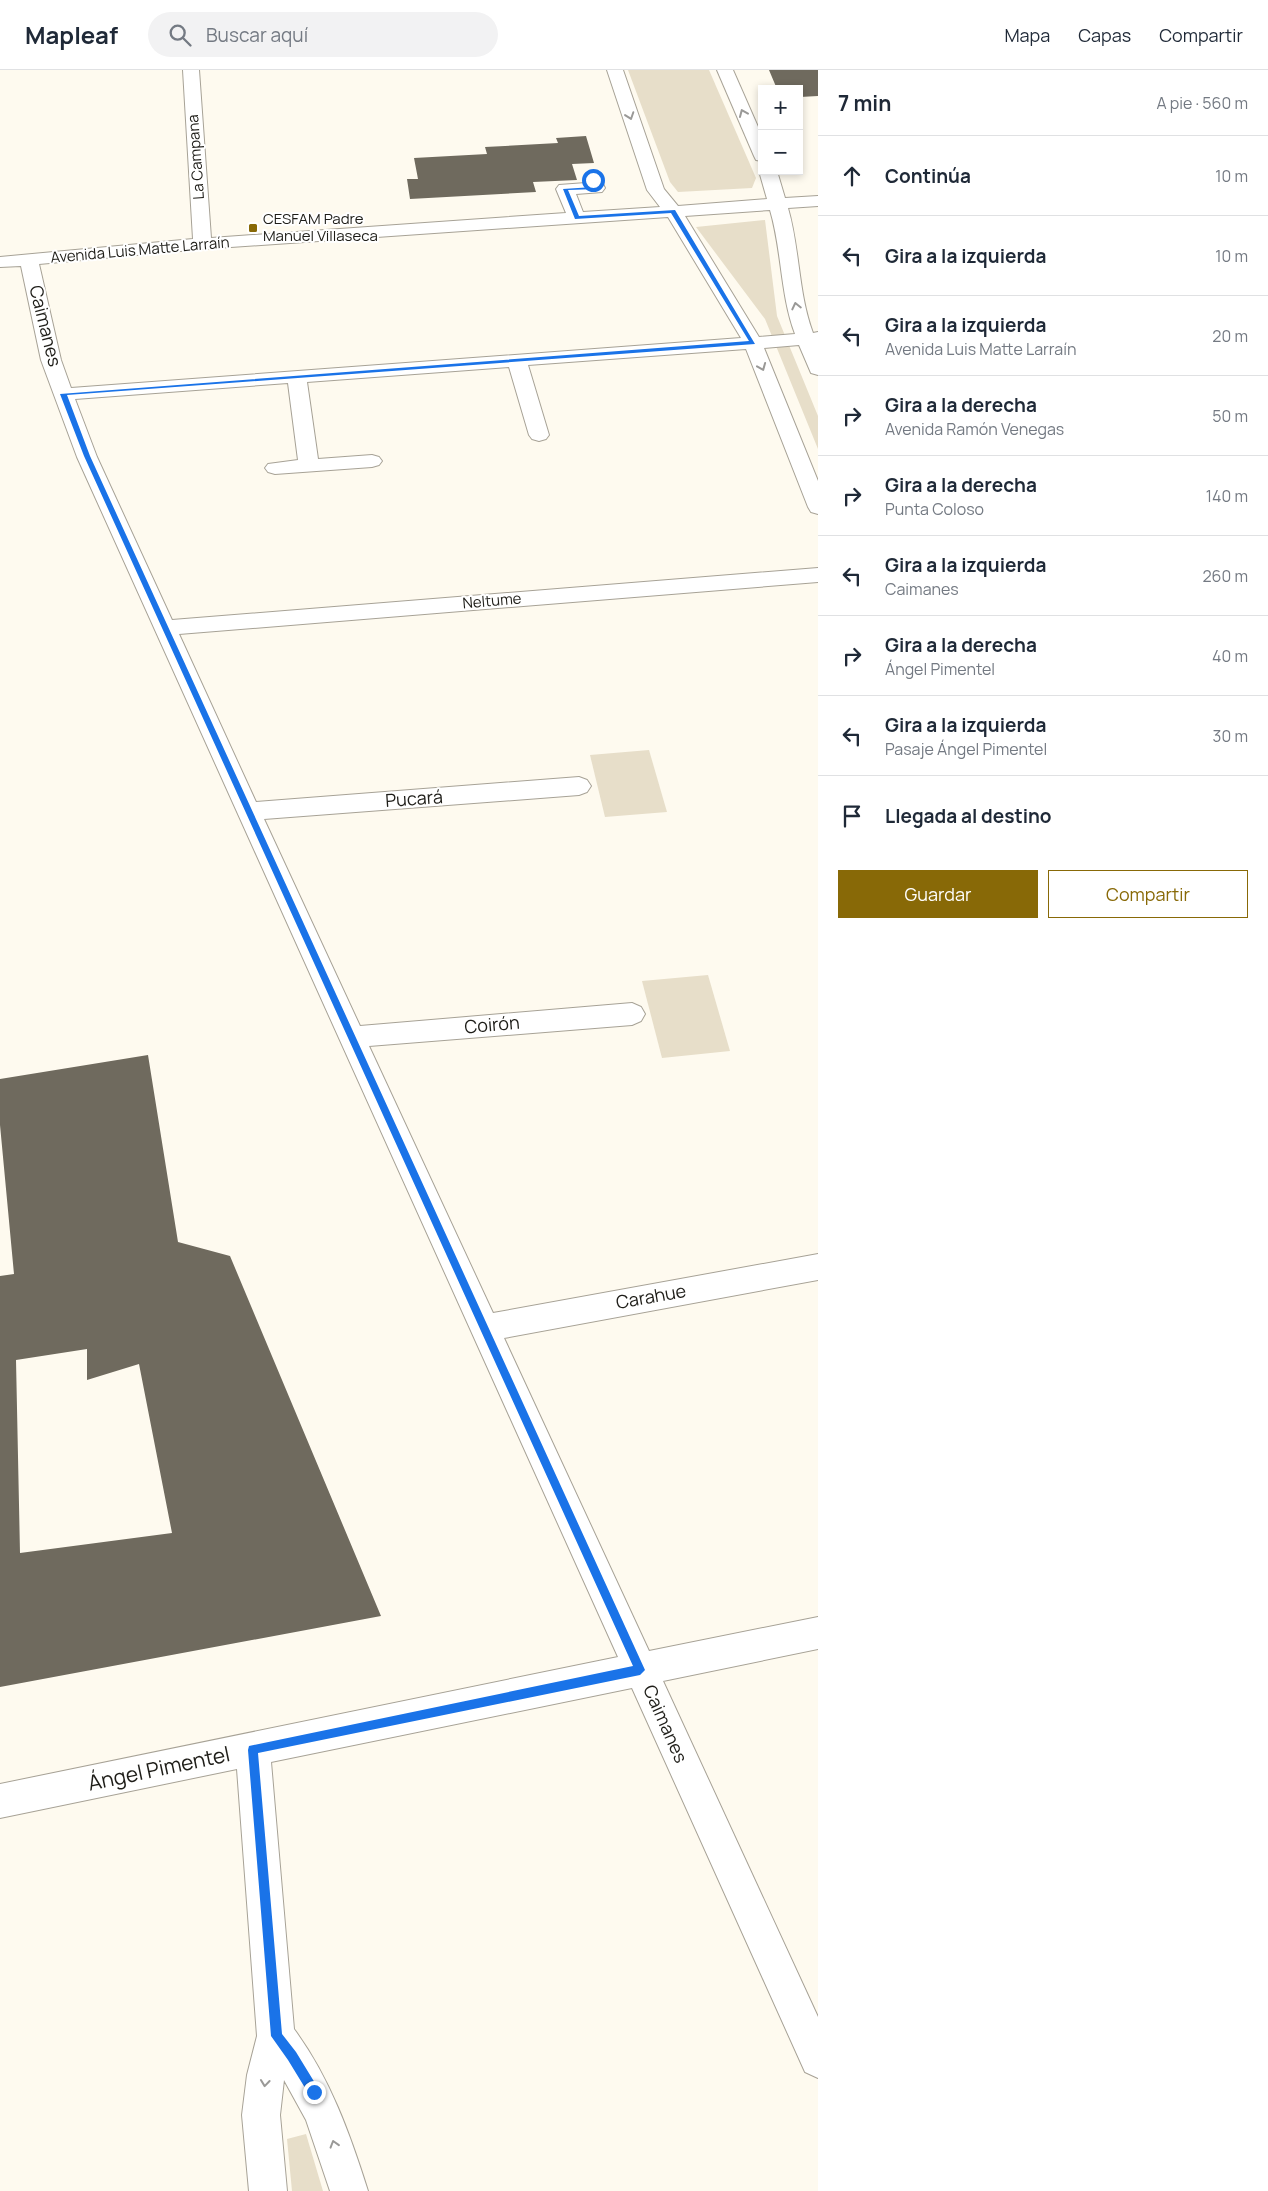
<!DOCTYPE html>
<html lang="es">
<head>
<meta charset="utf-8">
<style>
  body { margin:0; font-family:Manrope,sans-serif; background:#f2f2f3; color:#1f2937 }
  .controls { position:absolute; right:15px; top:15px; display:grid; overflow:hidden; border-radius:0px; box-shadow:0 2px 8px #0003 }
  .controls button { width:45px; height:45px; display:grid; place-items:center; padding:0; border:0; border-bottom:1px solid #e0e1e3; background:#fff; color:#1f2937; font:25px sans-serif }
  .stop { position:absolute; width:15px; height:15px; margin:-11px; border:4px solid #1a73e8; border-radius:50%; background:#fff }
  .stop.end { background:#1a73e8; border-color:#fff; box-shadow:0 1px 5px #0008 }
  .list { margin:0; padding:0; list-style:none }
  h2 { display:flex; justify-content:space-between; align-items:center; height:65px; margin:0; padding:0 20px; font-size:21px }
  h2 small { font-size:16px; font-weight:400; color:#747a83 }
  .list li { display:grid; grid-template-columns:32px 1fr auto; gap:15px; align-items:center; box-sizing:border-box; height:80px; padding:0 20px; border-top:1px solid #e0e1e3 }
  .list b { display:block; font-size:19px; white-space:nowrap }
  .list p { margin:0; font-size:16px; white-space:nowrap; color:#747a83 }
  .list em { font-size:16px; font-style:normal; color:#747a83 }
  .actions { display:flex; gap:10px; padding:15px 20px }
  .actions a { flex:1; padding:11px 0; border:1px solid #886907; border-radius:0px; text-align:center; font-size:18px; color:#886907 }
  .actions .main { background:#886907; color:#fff }
  .icon { flex:none; width:28px; height:28px; fill:none; stroke:currentColor; stroke-width:2; stroke-linecap:round; stroke-linejoin:round }
  .map { position:relative; flex:none; width:818px; height:2121px; overflow:hidden }
  header { display:flex; align-items:center; gap:30px; box-sizing:border-box; height:70px; padding:0 25px; background:#fff; border-bottom:1px solid #e0e1e3 }
  header strong { font-size:24px }
  nav { display:flex; gap:28px; margin-inline-start:auto; font-size:18px }
  .search { width:350px; height:45px; background:#f2f2f3; display:flex; align-items:center; gap:12px; box-sizing:border-box; padding:0 18px; border-radius:28px; color:#747a83; font-size:19px }
  main { display:flex }
  aside { flex:1; background:#fff }
  .map>svg:first-child { display:block }
  .green { fill:#e7dec9 }
  .building { fill:#6f6a5e; fill-rule:evenodd }
  .lines { fill:none; stroke-linecap:round; stroke-linejoin:round }
  .minor-casing { stroke:#a7a296; stroke-width:2 }
  .minor { fill:#fff; fill-rule:evenodd }
  .oneway { stroke:#9a9997 }
  .route { fill:#1a73e8 }
  .poi-dot { fill:#886907; stroke:#fff; stroke-width:2 }
  .labels { text-anchor:middle; stroke-width:4; stroke-linejoin:round; paint-order:stroke }
  .far-street-label { font-size:15px; fill:#1e1d18; stroke:#fff }
  .far-poi-label { font-size:15px; fill:#1e1d18; stroke:#fff; text-anchor:start }
  .street-label { font-size:18px; fill:#1e1d18; stroke:#fff }
  .near-street-label { font-size:21px; fill:#1e1d18; stroke:#fff }
</style>
</head>
<body>
<header>
<strong>Mapleaf</strong>
<div class="search"><svg class="icon" aria-label="search" viewBox="0 0 24 24"><circle cx="10" cy="10" r="6"/><path d="M15 15l6 6"/></svg>Buscar aquí</div>
<nav><a>Mapa</a><a>Capas</a><a>Compartir</a></nav>
</header>
<main>
<div class="map">
<svg width="818" height="2121" viewBox="0 0 818 2121">
  <rect width="100%" height="100%" fill="#fefaef"/>
  <g class="green">
    <path d="M628,0H709L756,108L752,118L678,122L670,112Z"/>
    <path d="M765,150L777,246L818,346V379L765,249L696,157Z"/>
    <path d="M649,680L667,742L605,747L590,685Z"/>
    <path d="M708,905L730,981L662,988L642,911Z"/>
    <path d="M306,2064L323,2121H292L287,2069Z"/>
  </g>
  <g class="building">
    <path d="M769,0H818V26L800,27L802,33H799V19H777Z"/>
    <path d="M586,66L594,93L572,94L577,110L533,112L536,122L410,129L407,109H418L414,88L487,84L485,77L558,73L556,68Z"/>
    <path d="M148,985L178,1172L230,1186L381,1546L0,1617V1206L14,1204L0,1055V1009ZM87,1279V1310L139,1294L172,1463L20,1483L16,1290Z"/>
  </g>
  <g class="lines">
    <g class="minor-casing">
      <g id="minor">
        <path d="M183,0H199L211,168L566,143L556,119L559,115L586,113L584,110L587,106H599L605,118L602,122L576,124L583,142L660,137L647,120L607,0H623L664,119L678,136L767,129L759,101L762,98V101H777L785,128L818,126V136L788,138C800,179 798,223 813,263L818,262V305L811,303L799,275L764,278L818,411V444L811,442L808,437L746,279L528,295L549,365L546,369L539,371L532,369L529,365L509,297L307,312L318,389L372,385L379,387L382,391L379,395L372,397L275,404L268,402L265,398L268,394L298,390L288,313L75,329L97,387L172,550L818,498V512L179,564L256,732L579,707L587,710L591,716L587,722L579,725L264,749L360,956L632,933L641,937L645,944L641,951L632,955L369,976L493,1243L818,1184V1210L504,1268L649,1581L818,1547V1579L663,1611L818,1947V2008L805,2002L632,1618L271,1692L294,1959C330,2008 350,2064 368,2121H330L306,2050L284,2010L280,2045L287,2121H249L242,2045L247,2005L257,1966L237,1699L0,1748V1714L618,1587L77,387L41,290L21,196L0,197V187L193,169ZM770,140C782,180 780,224 795,264L759,267L685,146ZM668,147L741,268L71,318L61,290L39,194L202,179Z"/>
        <path d="M717,0H733L762,66V91L756,90L754,86Z"/>
      </g>
    </g>
    <use href="#minor" class="minor"/>
  </g>
  <defs><path id="oneway-chevron" d="M-2-3.5L2.5 0L-2 3.5" fill="none" stroke-width="1.6" stroke-linecap="round" stroke-linejoin="round" transform="scale(1.25)"/></defs>
  <g class="oneway">
    <use href="#oneway-chevron" transform="translate(743 43) rotate(-113)"/>
    <use href="#oneway-chevron" transform="translate(630 46) rotate(71)"/>
    <use href="#oneway-chevron" transform="translate(796 236) rotate(-103)"/>
    <use href="#oneway-chevron" transform="translate(762 297) rotate(68)"/>
    <use href="#oneway-chevron" transform="translate(265 2013) rotate(96)"/>
    <use href="#oneway-chevron" transform="translate(334 2074) rotate(-107)"/>
  </g>
  <path class="route" d="M593,108L596,110L598,119L568,120L579,146L675,140L755,274L67,325L90,386L645,1600L640,1605L258,1683L282,1964L296,1982L318,2018L319,2022L318,2026L314,2027L310,2026L288,1990L271,1966L248,1680L249,1676L633,1596L84,386L60,324L749,271L671,143L575,149L563,119L593,117L591,110Z"/>
  <rect class="poi-dot" x="248" y="153" width="10" height="10" rx="2.5"/>
  <g class="labels">
    <g class="far-street-label">
      <text transform="translate(196 87) rotate(-94)" y="5">La Campana</text>
      <text transform="translate(140 180) rotate(-5)" y="5">Avenida Luis Matte Larraín</text>
      <text transform="translate(492 531) rotate(-5)" y="5">Neltume</text>
    </g>
    <g class="far-poi-label">
      <text x="263" y="154">CESFAM Padre<tspan x="263" dy="17">Manuel Villaseca</tspan></text>
    </g>
    <g class="street-label">
      <text transform="translate(45 256) rotate(76)" y="6">Caimanes</text>
      <text transform="translate(414 729) rotate(-4)" y="6">Pucará</text>
      <text transform="translate(492 955) rotate(-5)" y="6">Coirón</text>
      <text transform="translate(651 1227) rotate(-10)" y="6">Carahue</text>
      <text transform="translate(665 1654) rotate(66)" y="6">Caimanes</text>
    </g>
    <g class="near-street-label">
      <text transform="translate(159 1699) rotate(-12)" y="7">Ángel Pimentel</text>
    </g>
  </g>
</svg>
<div class="controls">
<button>+</button>
<button>−</button>
</div>
<div class="stop" style="left:593px;top:110px"></div>
<div class="stop end" style="left:314px;top:2022px"></div>
</div>
<aside>
<h2>7 min<small>A pie · 560 m</small></h2>
<ul class="list">
<li><svg class="icon" aria-label="ahead" viewBox="0 0 24 24"><path d="M12 20V5M6 11l6-6 6 6"/></svg><div><b>Continúa</b></div><em>10 m</em></li>
<li><svg class="icon" aria-label="left" viewBox="0 0 24 24"><path d="M17 20v-9H6M10 6l-5 5 5 5"/></svg><div><b>Gira a la izquierda</b></div><em>10 m</em></li>
<li><svg class="icon" aria-label="left" viewBox="0 0 24 24"><path d="M17 20v-9H6M10 6l-5 5 5 5"/></svg><div><b>Gira a la izquierda</b><p>Avenida Luis Matte Larraín</p></div><em>20 m</em></li>
<li><svg class="icon" aria-label="right" viewBox="0 0 24 24"><path d="M7 20v-9h11M14 6l5 5-5 5"/></svg><div><b>Gira a la derecha</b><p>Avenida Ramón Venegas</p></div><em>50 m</em></li>
<li><svg class="icon" aria-label="right" viewBox="0 0 24 24"><path d="M7 20v-9h11M14 6l5 5-5 5"/></svg><div><b>Gira a la derecha</b><p>Punta Coloso</p></div><em>140 m</em></li>
<li><svg class="icon" aria-label="left" viewBox="0 0 24 24"><path d="M17 20v-9H6M10 6l-5 5 5 5"/></svg><div><b>Gira a la izquierda</b><p>Caimanes</p></div><em>260 m</em></li>
<li><svg class="icon" aria-label="right" viewBox="0 0 24 24"><path d="M7 20v-9h11M14 6l5 5-5 5"/></svg><div><b>Gira a la derecha</b><p>Ángel Pimentel</p></div><em>40 m</em></li>
<li><svg class="icon" aria-label="left" viewBox="0 0 24 24"><path d="M17 20v-9H6M10 6l-5 5 5 5"/></svg><div><b>Gira a la izquierda</b><p>Pasaje Ángel Pimentel</p></div><em>30 m</em></li>
<li><svg class="icon" aria-label="arrive" viewBox="0 0 24 24"><path d="M6 21V4h12l-3 4 3 4H6"/></svg><div><b>Llegada al destino</b></div></li>
</ul>
<div class="actions"><a class="main">Guardar</a><a>Compartir</a></div>
</aside>
</main>
</body>
</html>
